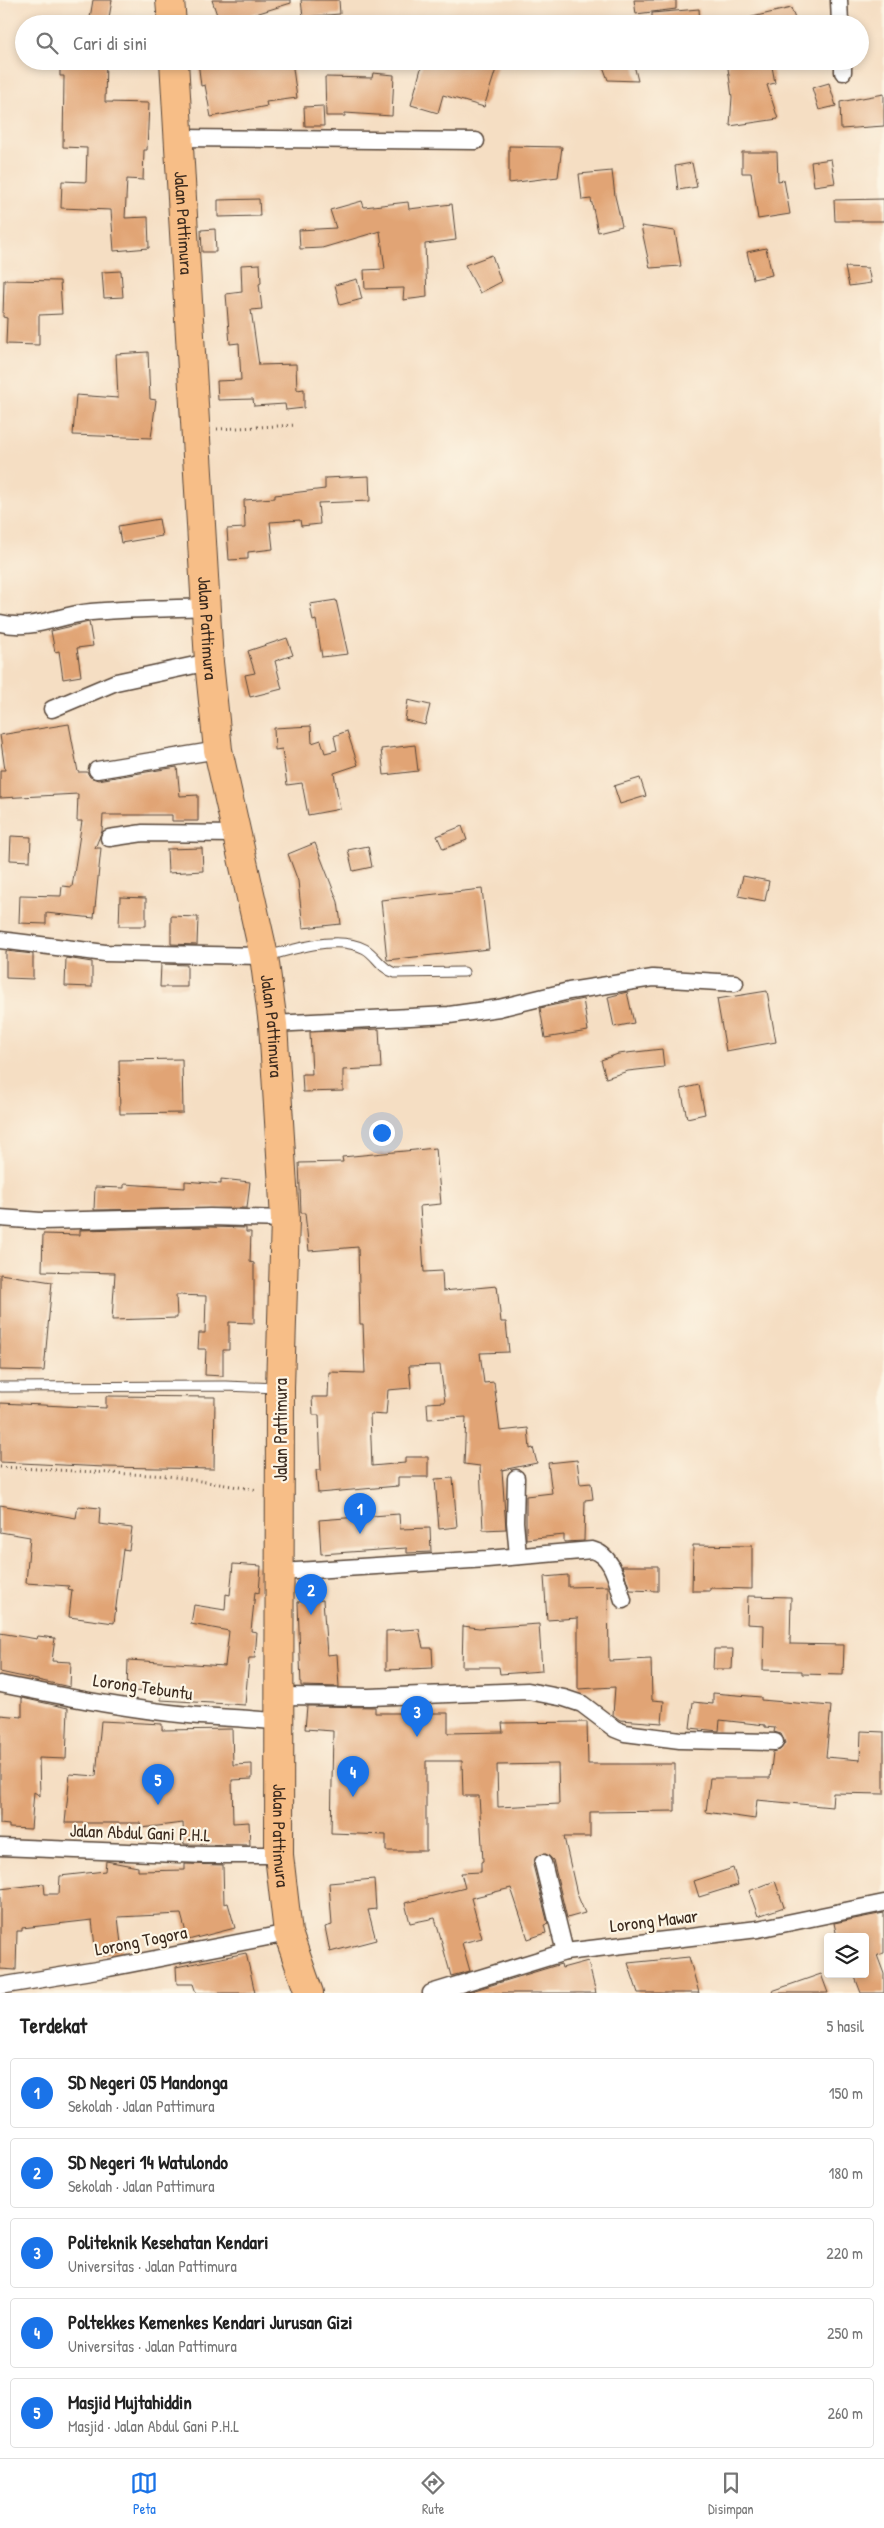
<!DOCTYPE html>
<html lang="id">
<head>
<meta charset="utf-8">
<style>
  body { margin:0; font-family:"Patrick Hand",sans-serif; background:#f6f6f6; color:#222 }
  .controls { position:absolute; right:15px; bottom:15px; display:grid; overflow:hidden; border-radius:5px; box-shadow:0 2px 8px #0003 }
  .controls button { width:45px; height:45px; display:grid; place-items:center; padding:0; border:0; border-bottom:1px solid #e0e0e0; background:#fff; color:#222; font:25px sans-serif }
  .you { position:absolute; left:381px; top:1132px; width:18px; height:18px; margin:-12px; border:4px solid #fff; border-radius:50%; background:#1a73e8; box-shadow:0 0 0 8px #1a73e833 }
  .badge { display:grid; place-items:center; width:32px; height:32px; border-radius:50%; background:#1a73e8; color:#fff; font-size:16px; font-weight:700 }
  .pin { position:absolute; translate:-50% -41px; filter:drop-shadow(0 1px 2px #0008) }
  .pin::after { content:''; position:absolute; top:26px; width:18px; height:15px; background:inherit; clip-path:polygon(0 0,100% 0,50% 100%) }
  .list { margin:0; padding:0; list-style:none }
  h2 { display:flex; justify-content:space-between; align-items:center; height:65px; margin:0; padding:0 20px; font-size:21px }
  h2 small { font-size:16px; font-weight:400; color:#767676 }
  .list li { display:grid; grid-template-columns:32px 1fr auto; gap:15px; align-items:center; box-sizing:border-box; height:70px; margin:0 10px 10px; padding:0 10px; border:1px solid #e0e0e0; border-radius:5px }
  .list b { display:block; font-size:19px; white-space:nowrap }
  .list p { margin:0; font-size:16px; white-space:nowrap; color:#767676 }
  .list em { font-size:16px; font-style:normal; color:#767676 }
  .icon { flex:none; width:28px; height:28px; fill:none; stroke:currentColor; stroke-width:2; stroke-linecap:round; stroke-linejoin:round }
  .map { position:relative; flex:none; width:884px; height:1993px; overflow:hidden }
  .search { position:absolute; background:#fff; box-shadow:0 2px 8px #0003; left:15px; right:15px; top:15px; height:55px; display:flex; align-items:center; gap:12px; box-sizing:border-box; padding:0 18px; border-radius:28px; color:#767676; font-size:19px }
  .sheet { height:465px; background:#fff }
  nav { display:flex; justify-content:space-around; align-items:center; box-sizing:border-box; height:70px; border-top:1px solid #e0e0e0; background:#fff; font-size:14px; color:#767676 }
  nav a { display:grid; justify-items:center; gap:2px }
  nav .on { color:#1a73e8 }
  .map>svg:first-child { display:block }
  .building { fill:#e1a474; fill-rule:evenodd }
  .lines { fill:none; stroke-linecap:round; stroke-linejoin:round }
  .lane-casing { stroke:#574537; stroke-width:11 }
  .street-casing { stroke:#574537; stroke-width:19 }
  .highway-casing { stroke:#574537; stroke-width:30 }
  .path { stroke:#574537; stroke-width:3; stroke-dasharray:1 4; stroke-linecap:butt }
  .lane { stroke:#fff; stroke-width:9 }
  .street { stroke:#fff; stroke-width:16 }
  .highway { stroke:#f7be87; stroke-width:28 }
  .labels { text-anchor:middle; stroke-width:4.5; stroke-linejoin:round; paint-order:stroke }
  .street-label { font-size:18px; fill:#3b2a1e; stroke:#fcf5e5 }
</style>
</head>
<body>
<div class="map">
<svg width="884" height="1993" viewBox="0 0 884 1993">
  <rect width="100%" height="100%" fill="#fcf5e5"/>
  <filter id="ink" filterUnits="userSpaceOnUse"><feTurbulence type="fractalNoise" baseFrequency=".02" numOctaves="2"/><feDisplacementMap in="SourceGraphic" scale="10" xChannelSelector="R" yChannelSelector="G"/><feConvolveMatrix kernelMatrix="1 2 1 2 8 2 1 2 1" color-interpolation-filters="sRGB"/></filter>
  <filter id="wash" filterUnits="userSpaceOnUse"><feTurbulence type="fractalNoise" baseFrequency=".0096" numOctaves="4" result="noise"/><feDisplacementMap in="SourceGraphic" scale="20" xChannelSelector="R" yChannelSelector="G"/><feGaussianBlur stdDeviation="1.12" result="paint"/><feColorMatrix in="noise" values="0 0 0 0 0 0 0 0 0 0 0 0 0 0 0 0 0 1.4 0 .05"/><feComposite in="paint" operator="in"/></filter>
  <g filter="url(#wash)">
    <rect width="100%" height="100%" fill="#f5dec3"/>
    <g id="blocks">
      <g class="building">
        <path d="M93,0H112L108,24H89Z"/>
        <path d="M212,0H291V3L240,19L241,24H220Z"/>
        <path d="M301,0H339L340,14L303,17Z"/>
        <path d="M634,0H676V9L636,14Z"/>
        <path d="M791,8L797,24H749L748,18Z"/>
        <path d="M699,9L700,24H652V13Z"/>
        <path d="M60,61H106L105,102L149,103L147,150H144L143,180L127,179L125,218L148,217L149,248L114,251L111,210L61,208L62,181L86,182L87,148L63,147L64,76H60Z"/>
        <path d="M198,61H292L297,98L266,102L267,106L211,117L205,85L201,86Z"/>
        <path d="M423,61H481L497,66L484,107L443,95L438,113L411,105Z"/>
        <path d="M601,61H633L638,81L608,80Z"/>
        <path d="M727,61H771L775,83L767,85L778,119L730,126L732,97Z"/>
        <path d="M373,73L394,75L392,116L345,113V116H326L325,77L372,78Z"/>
        <path d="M829,83L836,106L819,110L812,88Z"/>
        <path d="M884,94V126L841,129L840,102Z"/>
        <path d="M323,106L324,126H305L304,107Z"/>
        <path d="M509,146L562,147L558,177L509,183Z"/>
        <path d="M742,152H777L778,181L784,180L790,214L758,219L751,173H742Z"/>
        <path d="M831,159L835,183L814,186L811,162Z"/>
        <path d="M692,163L697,187L678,190L675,166Z"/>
        <path d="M612,171L615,196L622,226L598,232L591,199L582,200L579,174Z"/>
        <path d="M259,199L260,216L218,217V200Z"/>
        <path d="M884,199V221H835L834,200Z"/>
        <path d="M362,201L364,207L408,202L409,209L452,204L456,240L425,244L427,297L403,300L404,288L365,289L364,270L385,269L380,231L322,248L300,249L299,230L336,228L330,210Z"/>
        <path d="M641,226L675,231L681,266L650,268Z"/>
        <path d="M215,229L216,252H202L201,230Z"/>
        <path d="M766,248L772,275L753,279L747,252Z"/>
        <path d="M492,255L501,282L480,293L465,265Z"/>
        <path d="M260,264L261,283L259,284L262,309L251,310L259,365L296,364L297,390L304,389V408L286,410L285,404L254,406L253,399L218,400L217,381L241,380L239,343L230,344L226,294L242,292L241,265Z"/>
        <path d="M845,267L868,268L871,283L849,286Z"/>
        <path d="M121,271L123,297L104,298L102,272Z"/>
        <path d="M357,279L362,299L340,305L335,285Z"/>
        <path d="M4,280L60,281L62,314L39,315V345L6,344L7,318L3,317Z"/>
        <path d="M148,352L150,399L156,400L151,438L73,435L76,395L118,398L116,354Z"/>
        <path d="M369,476L370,501L318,503L320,524L301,526L300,520L270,522L273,549L248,552V559L229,560L227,529L245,528L244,500L275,498V495L325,489V478Z"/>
        <path d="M159,519L162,536L121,543L118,526Z"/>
        <path d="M336,600L348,654L322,657L316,620L313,621L310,604Z"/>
        <path d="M89,622L93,646L77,648L81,676L63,679L59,651L55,652L51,631Z"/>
        <path d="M287,638L293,655L275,661L282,689L250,697L245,675L255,673L248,651Z"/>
        <path d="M408,700L430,705L425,725L405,720Z"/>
        <path d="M69,724L78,772H87L90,777L98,780L177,767L180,796L198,795V821H172V815H103L102,831L95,848H101L94,918L46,913V924L19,923L20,895L61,896L62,886L72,887L82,821H77L78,794L0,798V770H5L0,735Z"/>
        <path d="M311,726L312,743L321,740L325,753L337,750L334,736L347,731L358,765L334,773L340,809L308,815L302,783L287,785L282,749L275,750L274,728Z"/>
        <path d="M415,745L418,771L384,775L381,749Z"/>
        <path d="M640,778L646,796L620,804L614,786Z"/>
        <path d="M462,826L467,840L443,849L437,836Z"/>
        <path d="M11,836L31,837L30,861L10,860Z"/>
        <path d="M315,843L338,902L341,924L303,928L298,881L288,854Z"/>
        <path d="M368,846L372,867L353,871L348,850Z"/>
        <path d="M202,848L203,871L168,873L167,849Z"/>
        <path d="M743,876L769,881L765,901L738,896Z"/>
        <path d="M482,889L489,949L387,960L381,900Z"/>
        <path d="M120,897L146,898V926H119Z"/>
        <path d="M171,916L198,917L197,945L171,944Z"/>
        <path d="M6,951L33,954V979L6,978Z"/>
        <path d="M66,958L92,962V987L65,986Z"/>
        <path d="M161,964L187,965V987H160Z"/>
        <path d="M767,991L776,1042L726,1051L717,999Z"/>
        <path d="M627,992L634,1023L614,1027L608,997Z"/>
        <path d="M583,999L588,1031L545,1038L540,1008Z"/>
        <path d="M379,1029L381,1068L343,1070V1091L303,1092L302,1074H312L310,1032Z"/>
        <path d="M662,1049L664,1067L628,1071L606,1078L601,1060L618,1054Z"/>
        <path d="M182,1059L183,1113L120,1114L119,1060Z"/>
        <path d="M699,1085L705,1114L687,1118L681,1089Z"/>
        <path d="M436,1148L441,1204L420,1206L424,1272L442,1271L443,1291L497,1286L501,1322H506L509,1352L480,1353L484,1383L494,1382L500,1431L528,1428L530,1449L533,1448L537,1463L502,1470L506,1529L483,1530L480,1466L464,1464L466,1417L428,1419L427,1403L445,1402L440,1365L409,1366L411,1388L388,1390L386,1415L370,1414L372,1466L405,1463V1457H428V1477H398V1486L318,1493L316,1470H321L319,1415H313L312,1397H328L329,1372L365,1373L363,1324H360L358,1247L309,1251L305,1213H301L299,1163L343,1162L342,1157Z"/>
        <path d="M221,1179L250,1182L247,1208L94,1210L95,1187L124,1188V1184L185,1188V1181L221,1184Z"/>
        <path d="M210,1227L246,1228V1232H251L250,1262L254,1263V1323L229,1322V1350H223V1376L205,1375L206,1349H198L199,1333H205L206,1296L176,1295L177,1318L112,1320L115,1273L42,1271L43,1234L80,1235V1230Z"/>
        <path d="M0,1274L52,1282L44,1371L0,1370Z"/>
        <path d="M106,1396L215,1397L214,1469L104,1467L0,1462V1403L106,1408Z"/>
        <path d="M577,1460L580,1484L591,1483L593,1499L585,1500L584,1541L564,1542V1535L526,1539V1496L552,1493L548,1463Z"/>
        <path d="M453,1478L457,1527L439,1529L435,1479Z"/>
        <path d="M0,1505L76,1518L78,1506L100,1508L99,1524L132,1528L129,1550L123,1549L114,1623L69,1617L72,1590L68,1589L69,1586L26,1583L30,1537L0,1532Z"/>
        <path d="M399,1514L400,1529L430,1528L431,1552L407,1553V1548L321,1554L319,1520Z"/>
        <path d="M693,1545L752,1546V1589L710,1588V1591H692Z"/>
        <path d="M233,1564L261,1566L259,1593L255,1592L251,1631L257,1632L255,1658H249L245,1705L161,1700V1692L127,1691L128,1660L225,1666L229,1631L191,1624L194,1605L225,1610L226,1594L230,1595Z"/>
        <path d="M622,1566H658V1591L630,1590Z"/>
        <path d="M568,1575V1587L608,1586L609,1661L651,1659L652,1700L664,1701L662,1723L620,1720L613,1715L615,1687L578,1689V1618L547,1620L544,1577Z"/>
        <path d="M748,1596L791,1597L790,1644L844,1645L843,1675L802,1674V1671L763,1670L764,1625L747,1624Z"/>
        <path d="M323,1600L327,1655L337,1654L339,1687L301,1686L298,1602Z"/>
        <path d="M539,1624L542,1671L500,1674L499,1667H462L463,1626L479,1628Z"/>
        <path d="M419,1629L423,1648H432L433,1668L386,1670V1631Z"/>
        <path d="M0,1633L37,1639L38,1636L55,1638L52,1661L71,1662L70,1687L0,1672Z"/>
        <path d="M714,1649H733L732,1669H713Z"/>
        <path d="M713,1693L761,1697V1700L831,1706L826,1757L860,1760L861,1731L884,1732V1794L833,1793L832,1807L757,1800L755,1819L706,1812L710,1778H770L773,1752L780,1750L785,1743L781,1734L774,1732L775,1728L765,1727V1725L720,1720L719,1731L690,1728L693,1702L713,1704Z"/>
        <path d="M22,1698L68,1708L66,1759L39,1758L40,1796L34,1792L31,1829L9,1828V1825L0,1824V1715L22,1717Z"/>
        <path d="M307,1706L375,1707V1713H448V1733L503,1732L502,1723L587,1722L588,1764H675V1811L590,1812V1837H564L577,1894L585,1913L567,1918L553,1860L546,1854L536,1856L533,1865L548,1924L544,1925L546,1933L528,1939L511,1888L471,1898L482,1938L462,1943L470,1971L451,1976L435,1918L410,1923L405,1903L465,1888L461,1873L481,1872V1862L483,1861L479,1796H463L462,1761H426V1851H386V1835L331,1833L333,1731L305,1729ZM558,1764L559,1804L498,1807L497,1765Z"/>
        <path d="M101,1721L162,1724V1730L232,1729L233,1765L252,1764V1779L232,1780L233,1823L249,1822L250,1845L184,1844L183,1823L141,1828L140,1823H65L70,1774L96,1776Z"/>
        <path d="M106,1861L138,1867V1871L185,1870V1864L223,1865L224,1904L228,1903L235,1928L188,1940L181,1914L118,1917L122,1953L96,1956L92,1920L22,1928V1931H17L16,1970L0,1969V1889L44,1884L45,1894H59L60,1876L105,1871Z"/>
        <path d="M733,1868L738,1885L699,1897L694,1881Z"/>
        <path d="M374,1879L376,1909L368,1910L376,1940L330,1952L325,1927L332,1925L329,1883Z"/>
        <path d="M775,1881L784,1907L758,1916L749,1891Z"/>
        <path d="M884,1913V1953L877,1955L884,1974V1993H861L855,1977L865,1974V1937H837L834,1923Z"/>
        <path d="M246,1953L255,1993H196L193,1984H177L176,1967Z"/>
        <path d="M689,1957L699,1993H638L628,1963Z"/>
        <path d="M588,1961L596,1993H465L561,1964L562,1968Z"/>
        <path d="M821,1974L828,1993H773L772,1991Z"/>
      </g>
    </g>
  </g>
  <g filter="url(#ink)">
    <use href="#blocks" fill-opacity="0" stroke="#574537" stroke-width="1"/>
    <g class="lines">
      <g class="lane-casing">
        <g id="lane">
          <path d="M266,956C294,950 337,934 365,949C376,955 381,969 395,973L464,972"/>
          <path d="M0,1387L226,1386L277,1388"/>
        </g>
      </g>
      <g class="street-casing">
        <g id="street">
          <path d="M839,0L840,24"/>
          <path d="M843,61V72"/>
          <path d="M179,138L476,141"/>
          <path d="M0,623C33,631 58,615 91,612C129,608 169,609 207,607"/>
          <path d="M52,709L116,682L209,662"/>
          <path d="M97,770L218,750"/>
          <path d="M109,838L143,833L236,834"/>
          <path d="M0,940L105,953L264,956"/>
          <path d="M273,1024L449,1015L499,1008L569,991L653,978L735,983"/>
          <path d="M0,1218L41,1221L210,1217L285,1219"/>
          <path d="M516,1478L515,1522L518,1556"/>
          <path d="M281,1572L487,1559L592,1550C613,1555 617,1582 623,1600"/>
          <path d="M0,1684C62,1696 126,1709 189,1715C219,1718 250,1718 281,1722"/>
          <path d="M280,1696L369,1697L528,1691L564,1698L582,1704L615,1729L625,1733L680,1740L775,1742"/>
          <path d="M0,1847L204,1855H279"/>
          <path d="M543,1863L565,1952"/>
          <path d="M0,1986L109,1968L288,1933"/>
          <path d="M431,1993L565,1952L758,1929L884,1903"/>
        </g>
      </g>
      <g class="highway-casing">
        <g id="highway">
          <path d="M170,0L172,24"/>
          <path id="s1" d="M174,61L209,662L218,750L264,956L273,1024L285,1219L280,1388L279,1855L288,1933L309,1993"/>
        </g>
      </g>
      <g class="path">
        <path d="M217,429L296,425"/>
        <path d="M0,1467L168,1476L258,1490"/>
      </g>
      <use href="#lane" class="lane"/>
      <use href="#street" class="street"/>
      <use href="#highway" class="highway"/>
    </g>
  </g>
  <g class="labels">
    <g class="street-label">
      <text dy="6" stroke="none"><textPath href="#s1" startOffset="162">Jalan Pattimura</textPath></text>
      <text dy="6" stroke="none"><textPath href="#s1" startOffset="568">Jalan Pattimura</textPath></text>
      <text dy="6" stroke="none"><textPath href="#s1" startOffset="972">Jalan Pattimura</textPath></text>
      <text transform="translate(281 1430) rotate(-90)" y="6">Jalan Pattimura</text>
      <text transform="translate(143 1687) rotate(8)" y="6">Lorong Tebuntu</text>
      <text transform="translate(140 1833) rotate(2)" y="6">Jalan Abdul Gani P.H.L</text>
      <text dy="6" stroke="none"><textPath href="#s1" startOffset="1782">Jalan Pattimura</textPath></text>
      <text transform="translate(654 1921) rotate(-7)" y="6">Lorong Mawar</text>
      <text transform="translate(141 1941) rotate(-11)" y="6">Lorong Togora</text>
    </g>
  </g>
</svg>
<div class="controls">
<button><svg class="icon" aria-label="layers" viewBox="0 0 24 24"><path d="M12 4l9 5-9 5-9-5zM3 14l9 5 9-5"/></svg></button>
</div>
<div class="you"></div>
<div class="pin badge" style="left:360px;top:1534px">1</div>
<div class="pin badge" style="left:311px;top:1615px">2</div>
<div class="pin badge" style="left:417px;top:1737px">3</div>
<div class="pin badge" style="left:353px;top:1797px">4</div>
<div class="pin badge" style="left:158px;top:1805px">5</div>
<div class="search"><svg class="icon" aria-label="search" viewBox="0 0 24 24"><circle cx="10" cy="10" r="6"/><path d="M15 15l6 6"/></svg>Cari di sini</div>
</div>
<section class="sheet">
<h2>Terdekat<small>5 hasil</small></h2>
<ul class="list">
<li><span class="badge">1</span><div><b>SD Negeri 05 Mandonga</b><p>Sekolah · Jalan Pattimura</p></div><em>150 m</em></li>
<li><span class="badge">2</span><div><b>SD Negeri 14 Watulondo</b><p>Sekolah · Jalan Pattimura</p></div><em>180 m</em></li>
<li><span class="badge">3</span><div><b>Politeknik Kesehatan Kendari</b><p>Universitas · Jalan Pattimura</p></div><em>220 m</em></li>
<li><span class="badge">4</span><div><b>Poltekkes Kemenkes Kendari Jurusan Gizi</b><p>Universitas · Jalan Pattimura</p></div><em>250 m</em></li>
<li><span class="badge">5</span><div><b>Masjid Mujtahiddin</b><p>Masjid · Jalan Abdul Gani P.H.L</p></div><em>260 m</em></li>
</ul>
</section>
<nav>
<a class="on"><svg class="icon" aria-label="map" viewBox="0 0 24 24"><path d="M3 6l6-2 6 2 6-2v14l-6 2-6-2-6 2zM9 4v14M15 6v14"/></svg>Peta</a>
<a><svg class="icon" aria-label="directions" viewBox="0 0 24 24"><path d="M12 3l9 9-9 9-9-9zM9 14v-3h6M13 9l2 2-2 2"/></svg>Rute</a>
<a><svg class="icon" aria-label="saved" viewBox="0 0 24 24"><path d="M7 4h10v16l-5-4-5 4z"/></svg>Disimpan</a>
</nav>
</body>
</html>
